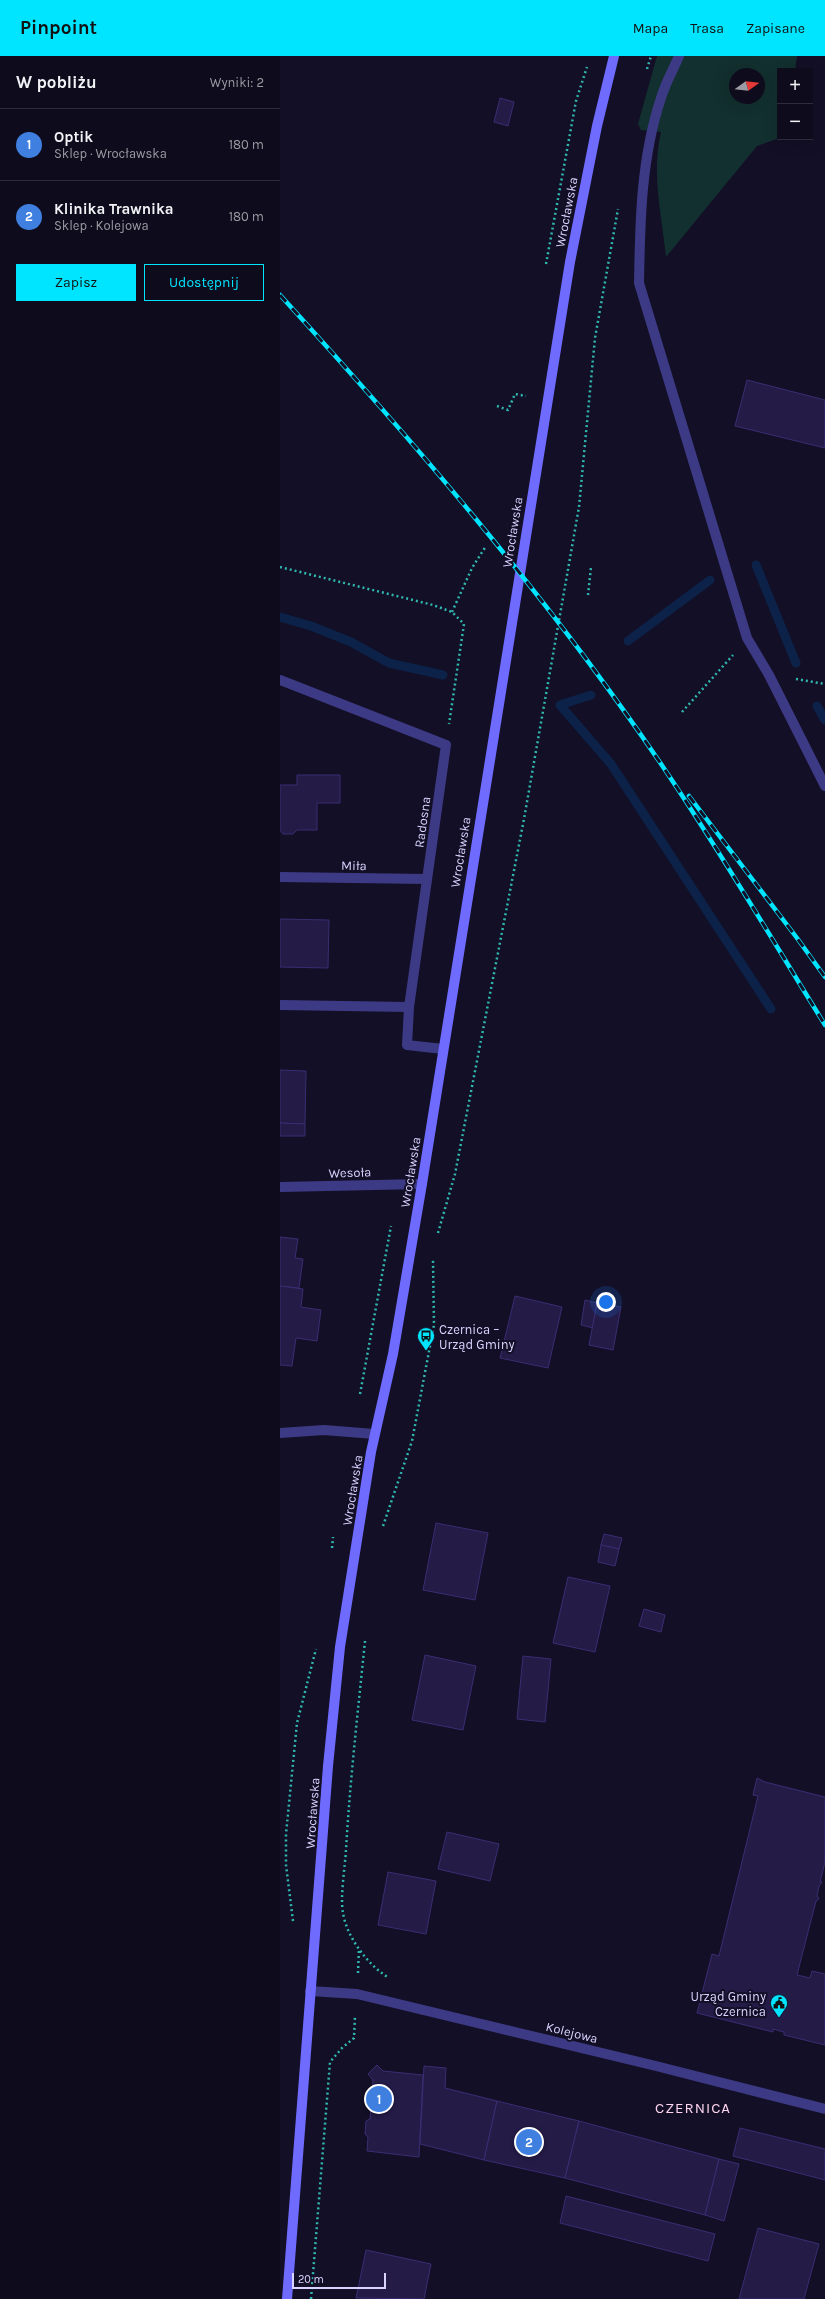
<!DOCTYPE html>
<html lang="pl">
<head>
<meta charset="utf-8">
<style>
  body { margin:0; font-family:Karla,sans-serif; background:#1c1929; color:#f1f3f6 }
  .controls { position:absolute; right:12px; top:12px; display:grid; overflow:hidden; border-radius:0px; box-shadow:0 4px 16px #0002 }
  .controls button { width:36px; height:36px; display:grid; place-items:center; padding:0; border:0; border-bottom:1px solid #2e2b3b; background:#0e0b1c; color:#f1f3f6; font:20px sans-serif }
  .compass { position:absolute; left:449px; top:12px; width:36px; height:36px; border-radius:50%; background:#0e0b1c; box-shadow:0 4px 16px #0002; rotate:75deg }
  .scale { position:absolute; left:12px; bottom:10px; width:94px; box-sizing:border-box; padding-left:4px; border:2px solid #d9d4ff; border-top:0; font-size:11px; line-height:14px; white-space:nowrap; color:#d9d4ff; -webkit-text-stroke:3px #130f26; paint-order:stroke }
  .you { position:absolute; left:326px; top:1246px; width:14px; height:14px; margin:-10px; border:3px solid #fff; border-radius:50%; background:#1a73e8; box-shadow:0 0 0 6px #1a73e833 }
  .badge { display:grid; place-items:center; width:26px; height:26px; border-radius:50%; background:#00e5ff; color:#fff; font-size:13px; font-weight:700 }
  .pin { position:absolute; translate:-50% -50%; border:2px solid #fff; box-shadow:0 1px 4px #0006 }
  .list { margin:0; padding:0; list-style:none }
  h2 { display:flex; justify-content:space-between; align-items:center; height:52px; margin:0; padding:0 16px; font-size:17px }
  h2 small { font-size:13px; font-weight:400; color:#9b9ba3 }
  .list li { display:grid; grid-template-columns:26px 1fr auto; gap:12px; align-items:center; box-sizing:border-box; height:72px; padding:0 16px; border-top:1px solid #2e2b3b }
  .list b { display:block; font-size:15px; white-space:nowrap }
  .list p { margin:0; font-size:13px; white-space:nowrap; color:#9b9ba3 }
  .list em { font-size:13px; font-style:normal; color:#9b9ba3 }
  .actions { display:flex; gap:8px; padding:12px 16px }
  .actions a { flex:1; padding:9px 0; border:1px solid #00e5ff; border-radius:0px; text-align:center; font-size:14px; color:#00e5ff }
  .actions .main { background:#00e5ff; color:#111 }
  .map { position:relative; flex:none; width:545px; height:2243px; overflow:hidden }
  header { display:flex; align-items:center; gap:24px; box-sizing:border-box; height:56px; padding:0 20px; background:#00e5ff; color:#111 }
  header strong { font-size:19px }
  nav { display:flex; gap:22px; margin-inline-start:auto; font-size:14px }
  main { display:flex }
  aside { flex:1; background:#0e0b1c }
  .map>svg:first-child { display:block }
  .green { fill:#12302f; fill-rule:evenodd }
  .lines { fill:none; stroke-linecap:round; stroke-linejoin:round }
  .stream { stroke:#0c2248; stroke-width:9 }
  .building { fill:#241b47; stroke:#3b2d73 }
  .path { stroke:#2fb8b0; stroke-width:2.5; stroke-dasharray:2 3; stroke-linecap:butt }
  .service { stroke:#3d3a85; stroke-width:10 }
  .minor { stroke:#3d3a85; stroke-width:10 }
  .secondary { stroke:#6f6bff; stroke-width:10 }
  .rail-casing { stroke:#00e5ff; stroke-width:4.5 }
  .rail { stroke:#130f26; stroke-width:3; stroke-dasharray:9; stroke-linecap:butt }
  .labels { text-anchor:middle; stroke-width:4; stroke-linejoin:round; paint-order:stroke }
  .street-label { font-size:13px; fill:#d9d4ff; stroke:#130f26 }
  .poi-label { font-size:13px; fill:#d9d4ff; stroke:#130f26; text-anchor:start }
  .quarter-label { font-size:15px; letter-spacing:1px; fill:#ffd6f0; stroke:#130f26 }
</style>
</head>
<body>
<header>
<strong>Pinpoint</strong>
<nav><a>Mapa</a><a>Trasa</a><a>Zapisane</a></nav>
</header>
<main>
<aside>
<h2>W pobliżu<small>Wyniki: 2</small></h2>
<ul class="list">
<li><span class="badge" style="background:#3f7fe0">1</span><div><b>Optik</b><p>Sklep · Wrocławska</p></div><em>180 m</em></li>
<li><span class="badge" style="background:#3f7fe0">2</span><div><b>Klinika Trawnika</b><p>Sklep · Kolejowa</p></div><em>180 m</em></li>
</ul>
<div class="actions"><a class="main">Zapisz</a><a>Udostępnij</a></div>
</aside>
<div class="map">
<svg width="545" height="2243" viewBox="0 0 545 2243">
  <rect width="100%" height="100%" fill="#130f26"/>
  <path class="green" d="M377,0H517L515,15H500V81H502L477,90L386,201C382,160 371,118 381,76L361,74L358,68ZM455,18H479V42H455Z"/>
  <g class="lines">
    <g class="stream">
      <path d="M476,509L516,607"/>
      <path d="M0,561L31,570L71,586L109,607L163,619"/>
      <path d="M348,585L430,524"/>
      <path d="M311,639L280,649L331,708L491,953"/>
      <path d="M537,650L545,664"/>
    </g>
  </g>
  <g class="building">
    <path d="M220,42L234,46L228,70L214,66Z"/>
    <path d="M467,324L545,344V392L455,370Z"/>
    <path d="M17,719H60V747H37V774H17L13,778H3L0,774V729H17Z"/>
    <path d="M0,863L49,864L48,912L0,911Z"/>
    <path d="M0,1014L26,1015L25,1068L0,1067Z"/>
    <path d="M0,1067L25,1068V1080H0Z"/>
    <path d="M0,1181L18,1183L15,1202L23,1203L19,1232L0,1230Z"/>
    <path d="M0,1230L23,1233L21,1251L41,1254L37,1285L16,1282L12,1310L0,1309Z"/>
    <path d="M235,1240L282,1251L268,1312L220,1302Z"/>
    <path d="M305,1244L317,1247L313,1272L301,1269Z"/>
    <path d="M317,1247L341,1251L333,1294L309,1289Z"/>
    <path d="M156,1467L208,1477L195,1544L143,1534Z"/>
    <path d="M324,1478L342,1482L339,1493L321,1489Z"/>
    <path d="M321,1489L339,1493L335,1510L318,1506Z"/>
    <path d="M288,1521L330,1530L315,1596L273,1587Z"/>
    <path d="M364,1553L385,1559L381,1576L359,1570Z"/>
    <path d="M145,1599L196,1610L183,1674L132,1664Z"/>
    <path d="M243,1600L271,1603L265,1666L237,1663Z"/>
    <path d="M477,1722L485,1726L545,1741V1806L540,1826H542L539,1830L537,1840L539,1842L537,1845H536L517,1919L530,1922L532,1915L545,1918V1989L504,1979V1976L493,1973V1976L417,1957L432,1898L439,1900L478,1740L473,1739Z"/>
    <path d="M167,1776L219,1788L210,1825L158,1813Z"/>
    <path d="M108,1816L156,1825L146,1878L98,1869Z"/>
    <path d="M97,2009L103,2015L143,2019L139,2101L87,2095L88,2081L85,2078L86,2065L90,2063L93,2024L88,2018Z"/>
    <path d="M144,2010L166,2012L165,2032L217,2045L204,2104L140,2088Z"/>
    <path d="M217,2045L299,2065L285,2122L204,2104Z"/>
    <path d="M299,2065L439,2103L425,2159L285,2122Z"/>
    <path d="M460,2072L545,2093V2124L453,2100Z"/>
    <path d="M439,2103L459,2108L444,2165L425,2159Z"/>
    <path d="M286,2140L435,2178L428,2205L280,2167Z"/>
    <path d="M478,2172L539,2188L524,2243H459Z"/>
    <path d="M86,2194L151,2208L144,2243L76,2242Z"/>
  </g>
  <g class="lines">
    <g class="path">
      <path d="M367,13L371,0"/>
      <path d="M266,208L296,45L307,11"/>
      <path d="M217,350L228,354L235,338L246,340"/>
      <path d="M0,511L153,549L172,556L184,568L169,668"/>
      <path d="M308,539L311,511"/>
      <path d="M172,556L192,512L206,490"/>
      <path d="M516,623L545,628"/>
      <path d="M402,656L453,599"/>
      <path d="M158,1177L175,1118L244,763L299,451L315,282L338,153"/>
      <path d="M80,1338L111,1170"/>
      <path d="M103,1470L132,1385L154,1269L153,1204"/>
      <path d="M52,1492L53,1481"/>
      <path d="M85,1585C78,1655 70,1724 66,1794C65,1811 60,1841 63,1857C67,1882 88,1909 109,1922"/>
      <path d="M13,1865L6,1809V1778L17,1667L36,1593"/>
      <path d="M78,1917L79,1892"/>
      <path d="M31,2243L50,2006L62,1992L74,1982L75,1960"/>
    </g>
    <path class="service" d="M0,1377L44,1374L94,1378"/>
    <g class="minor">
      <path d="M399,0C393,14 385,28 381,42C361,102 360,165 359,227L467,582L489,619L545,730"/>
      <path d="M0,624L166,689L129,951L127,989L163,993"/>
      <path d="M0,821L147,823"/>
      <path d="M0,949L129,951"/>
      <path d="M0,1131L142,1128"/>
      <path d="M30,1935L77,1938L376,2010L545,2053"/>
    </g>
    <path class="secondary" d="M7,2243L48,1710L60,1591L91,1396L113,1298L142,1128L290,206L317,70L334,0"/>
    <g class="rail-casing">
      <g id="rail">
        <path d="M0,239C135,387 266,539 379,705C437,790 490,880 545,969"/>
        <path d="M409,740L517,882L545,921"/>
      </g>
    </g>
    <use href="#rail" class="rail"/>
  </g>
  <defs>
    <g id="bus-pin" transform="scale(0.9)"><path d="M0 17L-7.5 6A9.5 9.5 0 1 1 7.5 6Z" fill="#00e5ff" stroke="#130f26"/><path d="M-5-6H5V4H4V6H2V4H-2V6H-4V4H-5ZM-3.5-4V0h7V-4ZM-3.5 1.2v1.5H-2V1.2ZM2 1.2v1.5H3.5V1.2Z" fill="#111"/></g>
    <g id="civic-pin" transform="scale(0.9)"><path d="M0 17L-7.5 6A9.5 9.5 0 1 1 7.5 6Z" fill="#00e5ff" stroke="#130f26"/><path d="M-.6-6.5H3V-4.5H.6V-3L4-1V1h2V6H-6V1h2V-1L-.6-3ZM-1.2 2.5V6h2.4V2.5Z" fill="#111"/></g>
  </defs>
  <g fill-rule="evenodd">
    <use href="#bus-pin" x="146" y="1280"/>
    <use href="#civic-pin" x="499" y="1947"/>
  </g>
  <g class="labels">
    <g class="street-label">
      <text transform="translate(286 156) rotate(-79)" y="5">Wrocławska</text>
      <text transform="translate(232 476) rotate(-81)" y="5">Wrocławska</text>
      <text transform="translate(142 766) rotate(-82)" y="5">Radosna</text>
      <text transform="translate(180 796) rotate(-81)" y="5">Wrocławska</text>
      <text transform="translate(74 809) rotate(1)" y="5">Miła</text>
      <text transform="translate(70 1116) rotate(-2)" y="5">Wesoła</text>
      <text transform="translate(130 1116) rotate(-81)" y="5">Wrocławska</text>
      <text transform="translate(72 1434) rotate(-81)" y="5">Wrocławska</text>
      <text transform="translate(32 1757) rotate(-86)" y="5">Wrocławska</text>
      <text transform="translate(292 1976) rotate(14)" y="5">Kolejowa</text>
    </g>
    <g class="poi-label">
      <text x="159" y="1278">Czernica –<tspan x="159" dy="15">Urząd Gminy</tspan></text>
      <text x="486" y="1945" text-anchor="end">Urząd Gminy<tspan x="486" dy="15">Czernica</tspan></text>
    </g>
    <g class="quarter-label">
      <text x="413" y="2057">CZERNICA</text>
    </g>
  </g>
</svg>
<div class="controls">
<button>+</button>
<button>−</button>
</div>
<svg class="compass" viewBox="-18 -18 36 36"><path d="M0-13l5 13h-10z" fill="#e53935"/><path d="M0 13l5-13h-10z" fill="#9b9ba3"/></svg>
<div class="scale">20 m</div>
<div class="you"></div>
<div class="pin badge" style="left:99px;top:2043px;background:#3f7fe0">1</div>
<div class="pin badge" style="left:249px;top:2086px;background:#3f7fe0">2</div>
</div>
</main>
</body>
</html>
